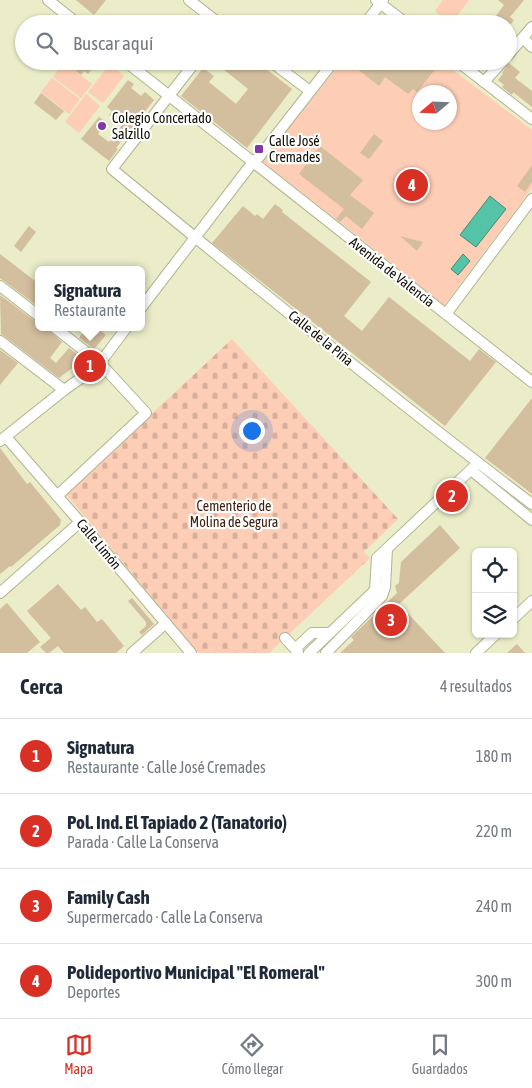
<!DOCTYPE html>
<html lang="es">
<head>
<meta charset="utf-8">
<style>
  body { margin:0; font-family:"Asap Condensed",sans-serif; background:#f2f2f3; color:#1f2937 }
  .controls { position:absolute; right:15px; bottom:15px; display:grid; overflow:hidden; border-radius:8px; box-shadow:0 1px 4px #0004 }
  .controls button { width:45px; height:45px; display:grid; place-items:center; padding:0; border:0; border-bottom:1px solid #e0e1e3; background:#fff; color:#1f2937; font:25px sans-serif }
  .compass { position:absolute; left:412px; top:85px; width:45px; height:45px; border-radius:50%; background:#fff; box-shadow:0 1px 4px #0004; rotate:251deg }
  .you { position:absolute; left:251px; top:430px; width:18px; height:18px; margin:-12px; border:4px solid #fff; border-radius:50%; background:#1a73e8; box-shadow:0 0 0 8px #1a73e833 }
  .badge { display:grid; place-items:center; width:32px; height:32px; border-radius:50%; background:#d93025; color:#fff; font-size:16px; font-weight:700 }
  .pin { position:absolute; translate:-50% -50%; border:2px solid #fff; box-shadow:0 1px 5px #0006 }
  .popup { position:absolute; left:35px; top:266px; width:110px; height:65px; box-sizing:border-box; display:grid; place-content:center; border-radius:8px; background:#fff; filter:drop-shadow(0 1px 4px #0005); font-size:16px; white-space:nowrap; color:#747a83 }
  .popup b { font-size:19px; color:#1f2937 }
  .popup::after { content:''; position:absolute; left:50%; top:100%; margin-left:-10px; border:10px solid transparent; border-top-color:#fff }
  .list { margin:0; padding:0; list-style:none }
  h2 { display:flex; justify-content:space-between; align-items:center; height:65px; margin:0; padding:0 20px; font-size:21px }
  h2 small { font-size:16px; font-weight:400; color:#747a83 }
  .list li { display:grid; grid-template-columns:32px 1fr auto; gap:15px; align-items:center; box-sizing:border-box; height:75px; padding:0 20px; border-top:1px solid #e0e1e3 }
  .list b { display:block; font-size:19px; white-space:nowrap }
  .list p { margin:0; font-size:16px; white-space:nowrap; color:#747a83 }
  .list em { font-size:16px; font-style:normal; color:#747a83 }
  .icon { flex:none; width:28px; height:28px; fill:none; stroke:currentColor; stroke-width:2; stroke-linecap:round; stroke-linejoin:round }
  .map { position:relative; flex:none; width:532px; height:653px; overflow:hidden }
  .search { position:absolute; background:#fff; box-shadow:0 1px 4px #0004; left:15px; right:15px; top:15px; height:55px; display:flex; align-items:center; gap:12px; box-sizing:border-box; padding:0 18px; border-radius:28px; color:#747a83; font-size:19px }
  .sheet { height:365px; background:#fff }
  nav { display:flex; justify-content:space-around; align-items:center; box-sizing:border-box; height:70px; border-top:1px solid #e0e1e3; background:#fff; font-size:14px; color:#747a83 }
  nav a { display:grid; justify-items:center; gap:2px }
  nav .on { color:#d93025 }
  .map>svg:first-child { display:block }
  .cemetery { fill:url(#cemetery-stones) }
  .pitch { fill:#fdcdb5; fill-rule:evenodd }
  .water { fill:#54c3a8; stroke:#3f8d76 }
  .building { fill:#d3be9e }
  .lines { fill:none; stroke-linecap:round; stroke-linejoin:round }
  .minor-casing { stroke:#b1b490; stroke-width:12 }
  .minor { stroke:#fff; stroke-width:10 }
  .poi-dot { fill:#8237a8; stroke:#fff; stroke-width:2 }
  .labels { text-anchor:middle; stroke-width:4.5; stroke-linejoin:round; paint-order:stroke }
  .poi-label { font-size:14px; fill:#0e0e03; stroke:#fff; text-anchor:start }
  .street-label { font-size:14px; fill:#0e0e03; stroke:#fff }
  .park-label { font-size:14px; fill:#412110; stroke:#fff }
</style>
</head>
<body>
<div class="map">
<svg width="532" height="653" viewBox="0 0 532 653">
  <defs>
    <pattern id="cemetery-stones" width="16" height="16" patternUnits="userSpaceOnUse" patternTransform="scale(1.25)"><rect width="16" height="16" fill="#fdcdb5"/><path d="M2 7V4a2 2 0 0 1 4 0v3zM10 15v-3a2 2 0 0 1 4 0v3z" fill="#d8af9a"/></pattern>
  </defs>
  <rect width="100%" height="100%" fill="#eaedc8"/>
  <path class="cemetery" d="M232,339L398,519L364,552L370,558L269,653H198L66,494Z"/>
  <g class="pitch">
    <path d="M443,0H469L451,24L435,11Z"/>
    <path d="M343,61H441L532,130V188L444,306L364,241L261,161ZM420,92H450V122H420Z"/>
    <path d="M64,62L92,84L81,98L53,77Z"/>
    <path d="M110,64L124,76L103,103L88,92Z"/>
    <path d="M52,78L80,99L69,114L41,92Z"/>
    <path d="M86,94L100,106L79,133L65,122Z"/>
  </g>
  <g class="water">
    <path d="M490,196L506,209L476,247L460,235Z"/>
    <path d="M463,254L470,261L458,275L451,269Z"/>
  </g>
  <g class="building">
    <path d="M76,0H106L94,15Z"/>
    <path d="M498,0H524L510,17L514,20L511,24H490L504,5Z"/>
    <path d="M72,61H98L88,74L84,71L81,75L69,65Z"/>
    <path d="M213,61H256L292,89L247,148L181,96L203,68L214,76L209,82L236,104L248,89Z"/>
    <path d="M347,61H442L441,62L445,65L441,70L437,67L417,92L413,89L408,94L385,77L379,86Z"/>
    <path d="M509,63L520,72L515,78L532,91V107L513,92L512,95L502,87L504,85L498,80L503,74L502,73Z"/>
    <path d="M128,80L134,84L131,88L141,96L145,92L154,100L116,148L118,149L109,161L81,139L99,117L107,123L98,134L109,142L122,125L109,115L112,111L107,107Z"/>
    <path d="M41,93L64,111L56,120L34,103Z"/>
    <path d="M374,134L383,141L369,159L360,153Z"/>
    <path d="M320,146L363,180L350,195L374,213L362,229L346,216L340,222L336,219L344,209L299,174Z"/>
    <path d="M532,165V182L525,192L517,186Z"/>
    <path d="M275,204L283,210L282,212L371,282L344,316L362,331L389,297L470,361L479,349L496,362L445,426L212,243L243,206L255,216L257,214L263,219Z"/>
    <path d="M29,226L36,232L21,252L14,246Z"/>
    <path d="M400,236L423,242L417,251Z"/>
    <path d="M0,254L39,284V307L0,278Z"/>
    <path d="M0,295L35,321L39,323V327H45L62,342L50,358L56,363L69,348L84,359L59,378L4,336L1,334Z"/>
    <path d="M92,327H96L106,335L94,349L79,338L83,332L86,335Z"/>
    <path d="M0,350L18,363L0,385Z"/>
    <path d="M532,398V494L485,458Z"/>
    <path d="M0,448L27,484L30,482L61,520L60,525L11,567L10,566L0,574Z"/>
    <path d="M440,525L460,548L399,604L445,653H340L354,640L351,637L397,593L395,586L399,583L401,562Z"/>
    <path d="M58,584L81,610L85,607L97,622L102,619L124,646L116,653H64L58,646L49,653H46L40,647L51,638L27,611Z"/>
    <path d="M132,598L154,624L142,635L139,632L146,626V622L128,601Z"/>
    <path d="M7,603L40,642L27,653H0V609Z"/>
    <path d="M517,644L525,653H507Z"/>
  </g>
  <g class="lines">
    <g class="minor-casing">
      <g id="minor">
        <path d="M48,0L78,24"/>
        <path d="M189,0L220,24"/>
        <path d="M376,0L407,24"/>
        <path d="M365,24L383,0"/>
        <path d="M523,38L532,47"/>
        <path d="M508,55L532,27"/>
        <path d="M125,61L532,382"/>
        <path d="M196,61L112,169C250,283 390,396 532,504"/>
        <path d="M270,61L310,91"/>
        <path d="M457,61L532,119"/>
        <path d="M484,82L503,61"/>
        <path d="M0,286L39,316"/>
        <path d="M141,308L253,162L259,157L334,61"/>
        <path d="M446,314L532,199"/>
        <path d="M54,327L100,363L146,413L57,496"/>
        <path d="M0,341L64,390"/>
        <path d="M6,437L80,522L191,653"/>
        <path d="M0,441L64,390L97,367L127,327"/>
        <path d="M471,470L532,520"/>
        <path d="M0,593L80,522"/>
        <path d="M513,619L532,601"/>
        <path d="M285,638L298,652"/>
        <path d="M295,649L312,633H329"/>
        <path d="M132,653L166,623"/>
        <path d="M309,653L375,590L377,558L478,463"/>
        <path d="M326,653L382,596L385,587L387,549"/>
        <path d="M476,653L496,634"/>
      </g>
    </g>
    <use href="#minor" class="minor"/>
  </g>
  <g class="poi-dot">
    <circle cx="102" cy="126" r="5"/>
    <rect x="254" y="144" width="10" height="10" rx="2.5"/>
  </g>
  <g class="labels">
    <g class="poi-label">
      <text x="112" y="123">Colegio Concertado<tspan x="112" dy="16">Salzillo</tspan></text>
      <text x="269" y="146">Calle José<tspan x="269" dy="16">Cremades</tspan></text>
    </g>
    <g class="street-label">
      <text transform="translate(392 272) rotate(38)" y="5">Avenida de Valencia</text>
      <text transform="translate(321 338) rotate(39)" y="5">Calle de la Piña</text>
      <text transform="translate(99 544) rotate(50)" y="5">Calle Limón</text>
    </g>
    <g class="park-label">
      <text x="234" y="511">Cementerio de<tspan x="234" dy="16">Molina de Segura</tspan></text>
    </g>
  </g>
</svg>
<div class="controls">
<button><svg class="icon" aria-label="locate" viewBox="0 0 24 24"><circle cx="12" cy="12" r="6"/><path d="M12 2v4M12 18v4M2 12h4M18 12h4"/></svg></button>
<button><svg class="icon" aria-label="layers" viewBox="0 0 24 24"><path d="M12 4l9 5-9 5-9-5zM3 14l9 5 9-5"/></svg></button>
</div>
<svg class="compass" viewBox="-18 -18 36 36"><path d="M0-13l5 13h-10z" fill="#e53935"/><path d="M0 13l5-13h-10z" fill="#747a83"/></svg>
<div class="you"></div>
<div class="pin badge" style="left:90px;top:366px">1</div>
<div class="popup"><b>Signatura</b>Restaurante</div>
<div class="pin badge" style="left:452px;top:496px">2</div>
<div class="pin badge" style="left:391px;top:620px">3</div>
<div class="pin badge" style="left:412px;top:185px">4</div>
<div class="search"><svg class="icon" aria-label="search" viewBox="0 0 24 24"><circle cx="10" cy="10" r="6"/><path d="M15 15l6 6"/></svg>Buscar aquí</div>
</div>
<section class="sheet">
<h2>Cerca<small>4 resultados</small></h2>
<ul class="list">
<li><span class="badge">1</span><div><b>Signatura</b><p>Restaurante · Calle José Cremades</p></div><em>180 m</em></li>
<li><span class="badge">2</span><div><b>Pol. Ind. El Tapiado 2 (Tanatorio)</b><p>Parada · Calle La Conserva</p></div><em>220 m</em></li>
<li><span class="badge">3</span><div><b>Family Cash</b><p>Supermercado · Calle La Conserva</p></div><em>240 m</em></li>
<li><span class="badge">4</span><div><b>Polideportivo Municipal &quot;El Romeral&quot;</b><p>Deportes</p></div><em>300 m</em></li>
</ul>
</section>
<nav>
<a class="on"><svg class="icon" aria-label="map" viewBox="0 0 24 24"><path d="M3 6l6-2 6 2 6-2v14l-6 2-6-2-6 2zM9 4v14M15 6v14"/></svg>Mapa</a>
<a><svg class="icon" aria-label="directions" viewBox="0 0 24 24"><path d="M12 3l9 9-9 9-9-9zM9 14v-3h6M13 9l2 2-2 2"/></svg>Cómo llegar</a>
<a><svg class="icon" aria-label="saved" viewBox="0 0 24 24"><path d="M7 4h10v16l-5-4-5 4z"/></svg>Guardados</a>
</nav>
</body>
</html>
